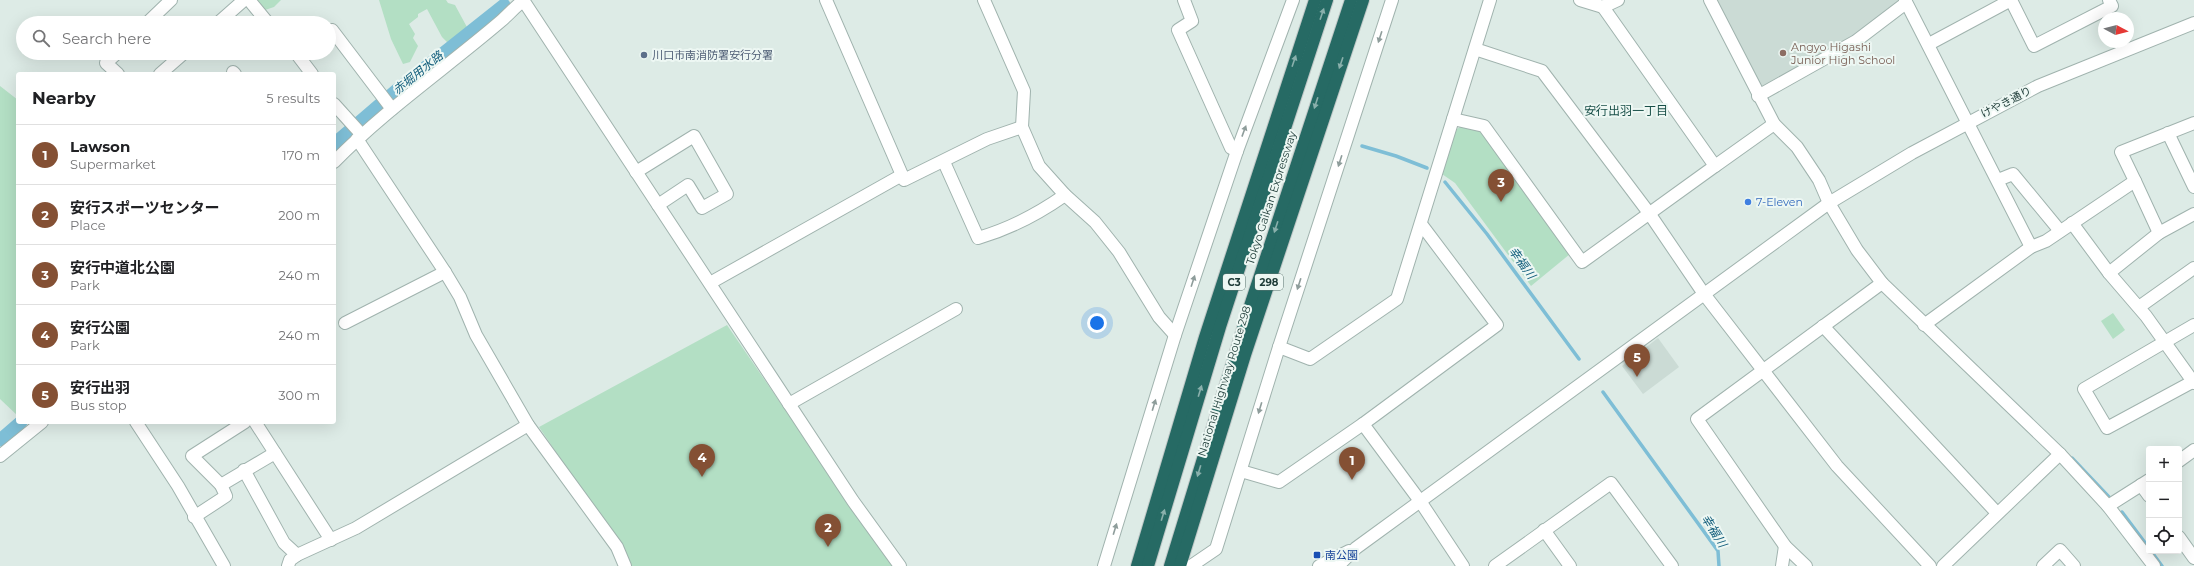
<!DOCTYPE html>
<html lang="en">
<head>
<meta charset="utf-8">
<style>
  body { margin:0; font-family:Montserrat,"Noto Sans JP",sans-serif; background:#f6f6f6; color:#202124 }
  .controls { position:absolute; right:12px; bottom:12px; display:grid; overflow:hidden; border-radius:4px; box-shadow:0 4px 16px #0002 }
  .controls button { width:36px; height:36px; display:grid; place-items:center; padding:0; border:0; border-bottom:1px solid #e0e0e0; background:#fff; color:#202124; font:20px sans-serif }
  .compass { position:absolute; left:2098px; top:12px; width:36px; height:36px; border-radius:50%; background:#fff; box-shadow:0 4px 16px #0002; rotate:97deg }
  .you { position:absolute; left:1097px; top:323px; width:14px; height:14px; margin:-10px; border:3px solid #fff; border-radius:50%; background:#1a73e8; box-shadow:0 0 0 6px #1a73e833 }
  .badge { display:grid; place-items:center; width:26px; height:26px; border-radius:50%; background:#845034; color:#fff; font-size:13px; font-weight:700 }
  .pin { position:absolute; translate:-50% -33px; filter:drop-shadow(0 1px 2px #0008) }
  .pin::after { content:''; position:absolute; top:21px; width:14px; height:12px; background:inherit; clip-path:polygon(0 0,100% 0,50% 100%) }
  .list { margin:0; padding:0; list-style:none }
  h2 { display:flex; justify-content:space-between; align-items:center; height:52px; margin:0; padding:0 16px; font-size:17px }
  h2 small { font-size:13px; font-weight:400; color:#757577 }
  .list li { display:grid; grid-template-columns:26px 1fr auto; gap:12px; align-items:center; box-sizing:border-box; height:60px; padding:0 16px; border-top:1px solid #e0e0e0 }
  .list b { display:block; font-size:15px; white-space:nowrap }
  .list p { margin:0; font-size:13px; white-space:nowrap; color:#757577 }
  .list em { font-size:13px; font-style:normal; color:#757577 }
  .icon { flex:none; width:22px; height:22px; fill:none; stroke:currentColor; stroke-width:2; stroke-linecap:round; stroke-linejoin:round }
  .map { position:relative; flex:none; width:2194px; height:566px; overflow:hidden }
  .search { position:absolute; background:#fff; box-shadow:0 4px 16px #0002; left:16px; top:16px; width:320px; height:44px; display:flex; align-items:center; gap:10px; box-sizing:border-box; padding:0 14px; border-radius:22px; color:#757577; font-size:15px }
  .panel { position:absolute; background:#fff; box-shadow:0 4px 16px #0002; left:16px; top:72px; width:320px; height:352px; border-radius:4px }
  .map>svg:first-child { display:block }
  .built { fill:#cbdbd5 }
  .green { fill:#b3dfc4 }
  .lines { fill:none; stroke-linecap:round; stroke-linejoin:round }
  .stream { stroke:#7ebed6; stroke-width:3.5 }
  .canal { stroke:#7ebed6; stroke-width:13 }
  .minor-casing { stroke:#a0b3ae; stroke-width:14 }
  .highway-casing { stroke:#c0c8c7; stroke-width:14 }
  .minor { stroke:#fff; stroke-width:12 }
  .highway { stroke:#266a64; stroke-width:12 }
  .oneway { fill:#8ab0ac }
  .oneway2 { fill:#8e9d9b }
  .education-dot { fill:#8d6e63; stroke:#edf7f3; stroke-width:1.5 }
  .service-dot { fill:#5c6f8a; stroke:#edf7f3; stroke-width:1.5 }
  .shop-dot { fill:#3f7fe0; stroke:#edf7f3; stroke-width:1.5 }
  .transit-dot { fill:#1a4fb4; stroke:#edf7f3; stroke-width:1.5 }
  .labels { text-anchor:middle; stroke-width:4; stroke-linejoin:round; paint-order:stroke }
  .shield { fill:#edf7f3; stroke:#5b736f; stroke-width:1 }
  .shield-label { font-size:10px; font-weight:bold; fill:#1d3b37 }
  .education-label { font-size:11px; fill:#785e54; stroke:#edf7f3; text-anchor:start }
  .service-label { font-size:11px; fill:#4e5e75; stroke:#edf7f3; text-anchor:start }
  .street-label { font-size:11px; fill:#1d3b37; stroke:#edf7f3 }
  .shop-label { font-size:11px; fill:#366cbe; stroke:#edf7f3; text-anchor:start }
  .transit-label { font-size:11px; fill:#164399; stroke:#edf7f3; text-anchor:start }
  .water-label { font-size:12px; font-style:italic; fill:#125e7c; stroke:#edf7f3 }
  .neighbourhood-label { font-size:12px; fill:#184f48; stroke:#edf7f3 }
</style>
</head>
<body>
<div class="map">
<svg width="2194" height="566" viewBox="0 0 2194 566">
  <rect width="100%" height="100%" fill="#ddebe6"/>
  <g class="built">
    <path d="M1717,0H1899L1854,35L1762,87L1751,69Z"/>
    <path d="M1658,338L1679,367L1643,394L1622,366Z"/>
  </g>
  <g class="green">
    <path d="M257,0H281L274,7L265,10Z"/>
    <path d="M379,0H446L448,3L455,5L468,29L449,44L442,37L427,9L418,14V17L409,24L415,34L413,38L418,46L410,62L403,64L391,39Z"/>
    <path d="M0,86L18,100V416L0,399Z"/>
    <path d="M1462,126L1476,128L1482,133L1570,254L1531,286L1455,183L1442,174L1455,130Z"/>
    <path d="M2113,313L2125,330L2113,339L2101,321Z"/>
    <path d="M727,325L892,566H631L607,527L539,427Z"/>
  </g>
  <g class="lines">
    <g class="stream">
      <path d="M1362,146L1396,156L1427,168"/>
      <path d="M1445,182L1487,234L1579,359"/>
      <path d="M1603,392L1718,551L1719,566"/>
      <path d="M2072,458L2109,497"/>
      <path d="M2122,512L2149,548"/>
      <path d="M2151,551L2162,566"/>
    </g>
    <g class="canal">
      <path d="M334,144L398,89L504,5"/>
      <path d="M0,440L21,422"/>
    </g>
    <g class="minor-casing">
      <g id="minor">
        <path d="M249,0L268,23"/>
        <path d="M523,0L853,501L900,566"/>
        <path d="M826,0L902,175"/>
        <path d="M984,0L1024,91L1022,127L1039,166L1065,195L1095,222L1119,252L1159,317L1175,335"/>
        <path d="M1184,0L1192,21L1178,30L1231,148L1237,151"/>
        <path d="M1580,0L1603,7L1618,0"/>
        <path d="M1710,0L1774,124L1797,147L1819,180L1829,203L1857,250L1882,283L2060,454L2108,506L2154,566"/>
        <path d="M1905,0L2031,247"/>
        <path d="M2011,0L2034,46L2112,6L2109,0"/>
        <path d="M147,23L171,0"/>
        <path d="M218,23L244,0"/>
        <path d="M329,32L332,30L392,109"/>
        <path d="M1929,44L2011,0"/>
        <path d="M1475,49L1542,71L1649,213L1704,294L1837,466L1930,566"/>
        <path d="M117,53L106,63L118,74"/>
        <path d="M296,53L312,74"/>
        <path d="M233,72L235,74"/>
        <path d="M160,74L184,53"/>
        <path d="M1758,96L1856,41L1906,3"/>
        <path d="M334,104L362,135"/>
        <path d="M1453,119L1484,126L1582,262L1715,166L1603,7"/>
        <path d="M2168,133L2194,187"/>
        <path d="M357,139L445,272L460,297L476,335L528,425L617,547L625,566"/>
        <path d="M334,162C385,110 446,68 501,21C509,14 516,6 524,0"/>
        <path d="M944,162L978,238C1009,229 1038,214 1065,195"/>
        <path d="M1715,166L1774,124"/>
        <path d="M636,172L694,136L727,194L702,208L688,185L658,205"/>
        <path d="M1998,180L2013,174L2060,231"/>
        <path d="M2072,223L2109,273L2146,316L2194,383"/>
        <path d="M2159,233L2194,214"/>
        <path d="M2109,273L2159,233L2135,181"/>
        <path d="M710,283L902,175L904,180L987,139L1022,127"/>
        <path d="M2139,307L2194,268"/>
        <path d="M345,323L445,272"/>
        <path d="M1924,325L2031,247L2046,241L2135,181L2121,152L2194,123"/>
        <path d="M2194,325L2084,389L2107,428L2194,381"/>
        <path d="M1823,326L1997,513"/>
        <path d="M1279,347L1310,359L1397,299L1490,0"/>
        <path d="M789,404L956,309"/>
        <path d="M136,422L178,486L224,566"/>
        <path d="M255,422L331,540"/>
        <path d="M1363,424L1420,501L1463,566"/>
        <path d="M0,456L42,422"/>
        <path d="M2179,461L2194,450"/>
        <path d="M244,470L284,543L297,555"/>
        <path d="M1241,471L1279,482L1363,424L1497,325L1421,224"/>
        <path d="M221,485L192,456L245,422"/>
        <path d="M2141,485L2149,496"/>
        <path d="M2108,506L2149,480"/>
        <path d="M194,517L226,496L221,485L275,453"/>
        <path d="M1544,530L1570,566"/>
        <path d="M2179,537L2194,558"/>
        <path d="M288,566L290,560L297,555L356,528L528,425"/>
        <path d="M1104,566L1175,335L1237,151L1293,0"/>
        <path d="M1191,566L1216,549L1279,347L1392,0"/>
        <path d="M1319,566L1349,551"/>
        <path d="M1338,566L1356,548L1829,203L1912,153L2038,86L2194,23"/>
        <path d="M1495,566L1611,483L1672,566"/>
        <path d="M1782,566L1785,546"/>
        <path d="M1806,566L1785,546L1697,419L1882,283"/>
        <path d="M1943,566L2060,454"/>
        <path d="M2043,566L2060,550L2074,566"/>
      </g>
    </g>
    <g class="highway-casing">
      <g id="highway">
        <path d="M1137,566L1205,337L1315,0"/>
        <path d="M1148,566L1220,327L1327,0"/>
        <path d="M1170,566L1249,309L1351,0"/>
        <path d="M1180,566L1245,355L1363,0"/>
      </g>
    </g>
    <use href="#minor" class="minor"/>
    <use href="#highway" class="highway"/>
  </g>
  <defs><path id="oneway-solid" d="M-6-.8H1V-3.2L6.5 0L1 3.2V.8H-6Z"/></defs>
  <g class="oneway">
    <use href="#oneway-solid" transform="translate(1322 14) rotate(-71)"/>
    <use href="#oneway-solid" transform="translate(1294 61) rotate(-71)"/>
    <use href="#oneway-solid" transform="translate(1341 63) rotate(109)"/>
    <use href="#oneway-solid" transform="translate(1316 103) rotate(108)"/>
    <use href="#oneway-solid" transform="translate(1276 227) rotate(108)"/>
    <use href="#oneway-solid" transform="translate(1200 391) rotate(-73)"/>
    <use href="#oneway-solid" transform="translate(1199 471) rotate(107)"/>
    <use href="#oneway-solid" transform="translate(1163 515) rotate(-73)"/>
  </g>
  <g class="oneway2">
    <use href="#oneway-solid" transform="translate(1380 37) rotate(108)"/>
    <use href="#oneway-solid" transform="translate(1244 131) rotate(-70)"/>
    <use href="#oneway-solid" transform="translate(1340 161) rotate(108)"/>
    <use href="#oneway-solid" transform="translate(1193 281) rotate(-72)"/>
    <use href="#oneway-solid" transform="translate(1299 284) rotate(108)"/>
    <use href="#oneway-solid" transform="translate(1154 405) rotate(-73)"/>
    <use href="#oneway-solid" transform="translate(1260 408) rotate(107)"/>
    <use href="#oneway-solid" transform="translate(1115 529) rotate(-73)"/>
  </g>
  <circle class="education-dot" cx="1783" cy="53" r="4"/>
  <circle class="service-dot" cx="644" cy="55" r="4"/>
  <circle class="shop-dot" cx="1748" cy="202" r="4"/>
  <rect class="transit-dot" x="1313" y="551" width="8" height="8" rx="2"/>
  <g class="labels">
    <g class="shield">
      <rect x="1223" y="274" width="22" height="16" rx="3"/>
      <rect x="1255" y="274" width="28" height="16" rx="3"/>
    </g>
    <g class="shield-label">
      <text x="1234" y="286">C3</text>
      <text x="1269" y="286">298</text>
    </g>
    <g class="education-label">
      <text x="1791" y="51">Angyo Higashi<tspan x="1791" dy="13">Junior High School</tspan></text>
    </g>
    <g class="service-label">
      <text x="652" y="59">川口市南消防署安行分署</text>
    </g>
    <g class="street-label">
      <text transform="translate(2006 102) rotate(-27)" y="4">けやき通り</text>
      <text transform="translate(1271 198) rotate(-72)" y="4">Tokyo Gaikan Expressway</text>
      <text transform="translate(1224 381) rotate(-73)" y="4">National Highway Route 298</text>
    </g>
    <g class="shop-label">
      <text x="1756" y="206">7-Eleven</text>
    </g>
    <g class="transit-label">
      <text x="1325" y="559">南公園</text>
    </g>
    <g class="water-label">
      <text transform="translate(418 73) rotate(-39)" y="4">赤堀用水路</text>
      <text transform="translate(1522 263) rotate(54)" y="4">幸福川</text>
      <text transform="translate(1714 531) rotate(58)" y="4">幸福川</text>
    </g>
    <g class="neighbourhood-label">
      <text x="1626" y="115">安行出羽一丁目</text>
    </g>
  </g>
</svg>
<div class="controls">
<button>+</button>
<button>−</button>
<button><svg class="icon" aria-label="locate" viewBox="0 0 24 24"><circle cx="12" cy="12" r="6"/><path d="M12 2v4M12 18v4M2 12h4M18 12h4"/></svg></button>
</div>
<svg class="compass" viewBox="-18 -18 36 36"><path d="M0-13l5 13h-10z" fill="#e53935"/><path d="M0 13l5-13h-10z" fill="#757577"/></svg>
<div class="you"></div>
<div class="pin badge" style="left:1352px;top:480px">1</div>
<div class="pin badge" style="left:828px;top:547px">2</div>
<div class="pin badge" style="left:1501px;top:202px">3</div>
<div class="pin badge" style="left:702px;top:477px">4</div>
<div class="pin badge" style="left:1637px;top:377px">5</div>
<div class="search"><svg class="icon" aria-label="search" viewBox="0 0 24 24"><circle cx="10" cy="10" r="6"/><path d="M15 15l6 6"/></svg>Search here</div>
<section class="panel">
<h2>Nearby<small>5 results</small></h2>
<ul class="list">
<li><span class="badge">1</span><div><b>Lawson</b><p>Supermarket</p></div><em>170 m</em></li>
<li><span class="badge">2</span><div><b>安行スポーツセンター</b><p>Place</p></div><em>200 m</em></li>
<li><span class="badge">3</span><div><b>安行中道北公園</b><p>Park</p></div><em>240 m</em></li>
<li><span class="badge">4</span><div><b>安行公園</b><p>Park</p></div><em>240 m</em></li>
<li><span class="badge">5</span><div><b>安行出羽</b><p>Bus stop</p></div><em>300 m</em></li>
</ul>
</section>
</div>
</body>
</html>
